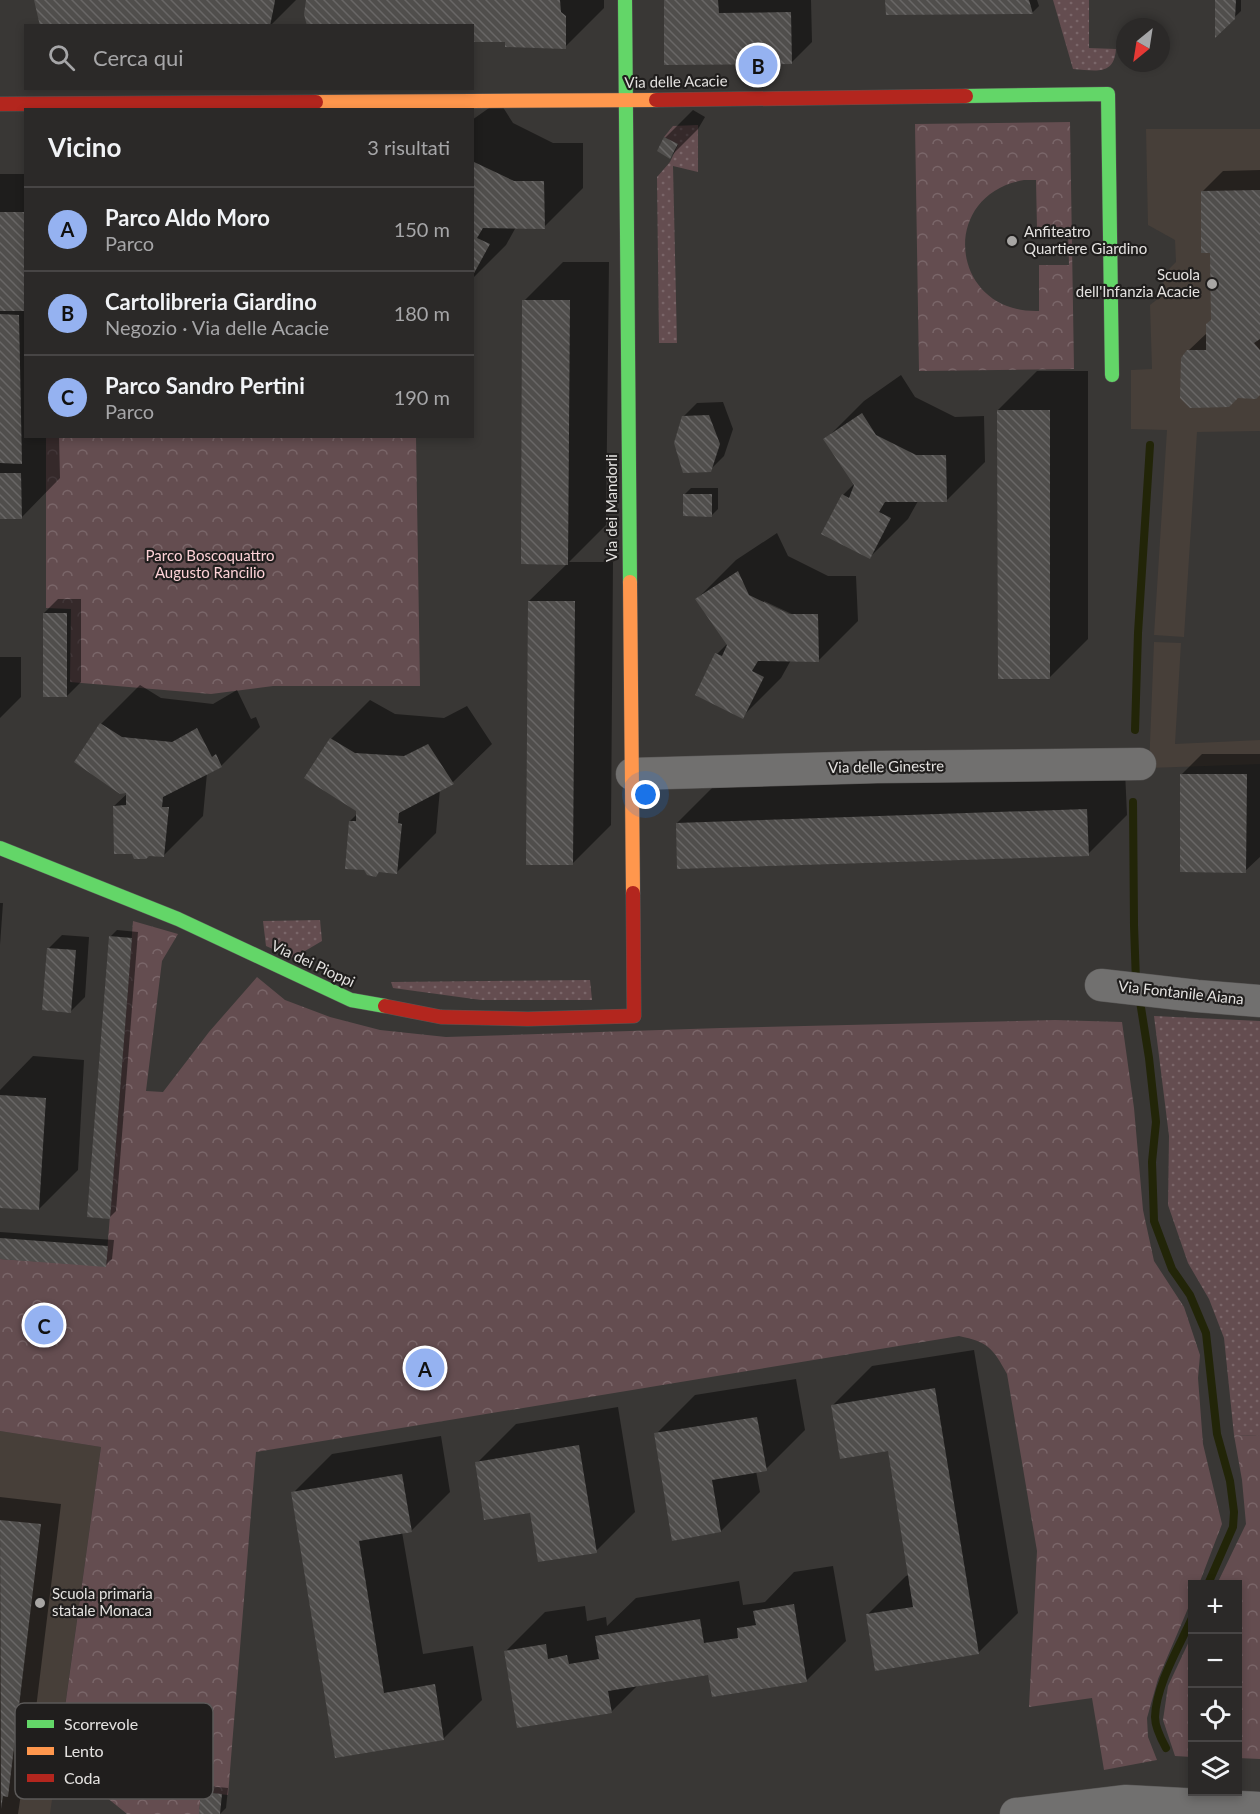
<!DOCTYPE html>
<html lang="it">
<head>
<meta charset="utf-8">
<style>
  body { margin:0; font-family:Lato,sans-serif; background:#373534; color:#f1f3f6 }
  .controls { position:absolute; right:18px; bottom:18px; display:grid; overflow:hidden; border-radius:0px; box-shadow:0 3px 9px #0003 }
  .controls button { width:54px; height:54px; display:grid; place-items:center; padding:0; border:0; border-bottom:2px solid #474545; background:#2b2928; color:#f1f3f6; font:30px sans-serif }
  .compass { position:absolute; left:1116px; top:18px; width:54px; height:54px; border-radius:50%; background:#2b2928; box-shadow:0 3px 9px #0003; rotate:210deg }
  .you { position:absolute; left:646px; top:795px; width:21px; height:21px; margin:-15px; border:4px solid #fff; border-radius:50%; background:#1a73e8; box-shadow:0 0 0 9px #1a73e833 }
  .badge { display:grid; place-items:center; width:39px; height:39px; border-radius:50%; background:#95b2f1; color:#111; font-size:20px; font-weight:700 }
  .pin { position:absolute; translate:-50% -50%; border:3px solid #fff; box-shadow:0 2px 6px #0006 }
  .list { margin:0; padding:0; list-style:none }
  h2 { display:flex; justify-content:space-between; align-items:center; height:78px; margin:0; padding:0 24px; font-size:26px }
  h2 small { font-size:20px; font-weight:400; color:#a6a6a8 }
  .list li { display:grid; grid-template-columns:39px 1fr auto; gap:18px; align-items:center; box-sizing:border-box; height:84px; padding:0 24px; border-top:2px solid #474545 }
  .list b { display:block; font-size:22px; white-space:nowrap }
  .list p { margin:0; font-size:20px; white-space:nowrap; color:#a6a6a8 }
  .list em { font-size:20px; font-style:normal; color:#a6a6a8 }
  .icon { flex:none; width:33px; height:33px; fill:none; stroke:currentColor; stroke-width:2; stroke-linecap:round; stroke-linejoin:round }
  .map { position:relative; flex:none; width:1260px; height:1814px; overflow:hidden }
  .search { position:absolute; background:#2b2928; box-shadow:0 3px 9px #0003; left:24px; top:24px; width:450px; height:66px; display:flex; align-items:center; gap:15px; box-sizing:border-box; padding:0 21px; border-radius:0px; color:#a6a6a8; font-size:22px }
  .panel { position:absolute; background:#2b2928; box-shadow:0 3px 9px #0003; left:24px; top:108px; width:450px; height:330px; border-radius:0px }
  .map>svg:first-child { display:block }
  .built { fill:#473f39 }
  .grass { fill:url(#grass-dots) }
  .park { fill:url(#park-crowns); fill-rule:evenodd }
  .shadow { fill:#0007; fill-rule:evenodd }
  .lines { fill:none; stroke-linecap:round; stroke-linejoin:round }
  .stream { stroke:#222508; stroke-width:8 }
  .building { fill:url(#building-back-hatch) }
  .street-casing { stroke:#575554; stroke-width:33 }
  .fast-casing { stroke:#575554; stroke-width:15 }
  .slow-casing { stroke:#575554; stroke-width:15 }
  .jam-casing { stroke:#575554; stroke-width:15 }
  .street { stroke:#71706f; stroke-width:32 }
  .fast { stroke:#63d668; stroke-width:14 }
  .slow { stroke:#ff974d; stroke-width:14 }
  .jam { stroke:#b3261e; stroke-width:14 }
  .poi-dot { fill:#a8a6a4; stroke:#201e1d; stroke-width:2 }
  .labels { text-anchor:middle; stroke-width:4.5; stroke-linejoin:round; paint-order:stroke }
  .street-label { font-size:15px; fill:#e4e2e0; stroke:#201e1d }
  .poi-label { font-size:15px; fill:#e4e2e0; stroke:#201e1d; text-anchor:start }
  .park-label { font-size:15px; fill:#fdd2d7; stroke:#201e1d }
  .key { fill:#201e1d; stroke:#5b5958; stroke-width:1.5 }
  .key-label { font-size:16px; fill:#e4e2e0 }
</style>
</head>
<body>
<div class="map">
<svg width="1260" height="1814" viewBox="0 0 1260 1814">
  <defs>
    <pattern id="grass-dots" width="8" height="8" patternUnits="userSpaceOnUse" patternTransform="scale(1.5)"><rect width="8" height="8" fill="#644d50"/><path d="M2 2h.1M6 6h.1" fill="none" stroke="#7a6669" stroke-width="1.8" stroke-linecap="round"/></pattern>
    <pattern id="park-crowns" width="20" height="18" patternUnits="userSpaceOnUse" patternTransform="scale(1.5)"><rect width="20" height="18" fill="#644d50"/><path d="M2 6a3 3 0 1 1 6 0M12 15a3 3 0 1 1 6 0" fill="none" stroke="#7a6669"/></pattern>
    <pattern id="building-back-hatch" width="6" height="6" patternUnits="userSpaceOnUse" patternTransform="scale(1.5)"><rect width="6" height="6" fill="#504e4c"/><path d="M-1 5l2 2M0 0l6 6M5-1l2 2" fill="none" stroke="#696766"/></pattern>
  </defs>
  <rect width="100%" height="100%" fill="#393735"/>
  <g class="built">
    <path d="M1146,129H1260V431L1197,432L1184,637L1154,635L1167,430L1131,429V370L1152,369L1150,305L1164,294L1163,275L1176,262L1175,240L1148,225Z"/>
    <path d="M1154,642L1181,643L1175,744L1260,740V764L1149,768Z"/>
    <path d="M0,1431L101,1447L50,1814H0Z"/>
  </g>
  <g class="grass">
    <path d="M1053,0H1089V48L1116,49C1114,77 1094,70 1073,69Z"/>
    <path d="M698,125V172L673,166L677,343H659L657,177L670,162L678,145L664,137L673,126Z"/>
    <path d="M320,920L322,941L293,958L266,946L263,921Z"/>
    <path d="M590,980L592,1000H481L393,988L391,982Z"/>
    <path d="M1154,1016L1260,1021V1436L1234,1435L1224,1338L1209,1299L1188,1263L1168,1205L1169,1136Z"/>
  </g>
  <g class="park">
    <path d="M1070,122L1074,369L919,371L915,124ZM1024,180H1036L1037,229H1068L1069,265H1039V311C950,314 937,195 1024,180Z"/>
    <path d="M46,437H416L420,686H273L211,694L70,682L71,609L46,608Z"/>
    <path d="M133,921L178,934L162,961L146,1091L163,1092L209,1032L257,977L285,1000L330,1017L380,1030L446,1037L721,1028L1055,1020L1122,1022L1134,1108L1143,1210L1154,1261L1184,1307L1200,1355L1198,1378L1203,1444L1222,1524L1199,1584H1192V1599L1158,1679L1147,1718L1148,1737L1157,1760L1104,1770L1092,1698L1029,1707L1037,1551L1007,1374C993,1348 988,1342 959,1336L256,1452L228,1795L201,1792L199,1814H127L58,1758L101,1447L0,1431V1259L106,1266Z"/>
    <path d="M1234,1435L1260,1436V1759L1238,1758V1584H1217L1246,1524L1242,1480Z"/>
    <path d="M1192,1635V1757L1175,1756L1163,1720L1168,1686Z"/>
  </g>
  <g class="shadow">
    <path d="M36,0H296L270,26H42Z"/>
    <path d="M308,0H604V8L565,47L507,40L472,26Z"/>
    <path d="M665,0H811L812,42L791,63Z"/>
    <path d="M887,0H1037L1039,6L1032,13Z"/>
    <path d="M1217,0H1241V11L1216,35Z"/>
    <path d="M499,101L513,123L553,143H583V188L544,227H516L506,245L472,279V120Z"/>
    <path d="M693,110L705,117L698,129L670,157L665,138Z"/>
    <path d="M1260,170V393L1188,351L1208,332L1212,320V251L1202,192L1223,171Z"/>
    <path d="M0,174H26V436H59L60,478L22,517H0Z"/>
    <path d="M563,262H609L606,525L569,562H613L611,825L572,864L529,601L567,564L524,301Z"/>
    <path d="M1037,371H1088V639L1049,678L998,410Z"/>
    <path d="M901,375L915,397L955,417L984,416L985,462L946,501H918L908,519L869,558L843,495L855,483L825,440L864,401Z"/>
    <path d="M723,402L733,429L724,456L710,470L683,417L697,403Z"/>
    <path d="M691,488H718V509L712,515L684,495Z"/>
    <path d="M777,533L788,556L828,576H856L858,621L819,660H791L781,678L742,717L717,654L728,643L697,599L736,560ZM764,601L796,616L795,619L764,604Z"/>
    <path d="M58,599H81V682L67,696L44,613Z"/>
    <path d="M0,657H21V697L0,718Z"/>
    <path d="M140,685L161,698L213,704L237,690L251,719L256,717L260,727L221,766L207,773L203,816L164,855L114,806L129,792L101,724Z"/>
    <path d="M370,700L395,714L444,718L467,706L492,744L453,782L440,789L436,833L397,872L381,870L376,875L350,821L357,814V811L306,778L331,739Z"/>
    <path d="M1202,754H1260V857L1245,871L1181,775Z"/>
    <path d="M1125,771L1127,815L1088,854L677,823L716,784Z"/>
    <path d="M0,903H3L0,945Z"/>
    <path d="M117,930L138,932L116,1211L110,1217V937Z"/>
    <path d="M62,935L89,937L85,997L71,1011L48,949Z"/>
    <path d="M33,1056L84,1060L78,1170L39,1209L0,1206V1090Z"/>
    <path d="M0,1232L114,1240L112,1259L106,1265L0,1258Z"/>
    <path d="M974,1350L1018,1613L979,1652L867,1615L906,1576L909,1575L889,1450L833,1405L872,1366Z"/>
    <path d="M796,1379L805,1430L766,1469L756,1471L760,1492L721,1531L656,1434L695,1395Z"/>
    <path d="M618,1407L635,1512L596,1551L531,1511L477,1463L516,1424Z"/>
    <path d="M441,1436L450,1492L411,1531L402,1532L423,1654L473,1646L482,1700L443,1739L336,1756L293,1493L332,1454Z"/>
    <path d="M0,1497L61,1504L28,1774L23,1780L18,1814H0Z"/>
    <path d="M833,1566L846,1641L807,1680L710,1674L638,1685L611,1712L506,1651L545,1612L585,1606L587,1621L606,1617L607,1626L636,1598L739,1581L743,1605L765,1602L794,1572Z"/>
    <path d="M209,1786L228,1788L226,1808L220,1814H213L202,1793Z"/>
  </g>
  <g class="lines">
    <g class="stream">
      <path d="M1135,730L1138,633L1150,445"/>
      <path d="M1133,802L1134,925L1136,982"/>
      <path d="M1139,995L1149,1058L1156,1122L1152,1162L1154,1221L1172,1269L1190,1295L1206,1333L1217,1434L1230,1481L1234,1512L1233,1527L1208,1584"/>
      <path d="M1166,1748C1161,1739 1155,1727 1155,1717C1156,1685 1179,1647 1192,1618"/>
    </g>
  </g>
  <g class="building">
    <path d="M34,0H275V1L270,26H40Z"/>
    <path d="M306,0H560L561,12L566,16V49L505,47V42H472V26H307L304,14Z"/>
    <path d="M664,0H718L719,13L791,12L792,64L664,65Z"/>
    <path d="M885,0H1029L1033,14L886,15Z"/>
    <path d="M1215,0H1236L1235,19L1215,38Z"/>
    <path d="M664,137L678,144L670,159L657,151Z"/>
    <path d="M472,159L474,162L514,181H544L545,229L483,228L477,238L490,244L472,277Z"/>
    <path d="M1260,190V339L1254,343L1260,350V395L1256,399L1238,398L1229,407L1190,408L1180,398L1181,358L1187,350H1206V324L1211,320L1210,253H1201V191Z"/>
    <rect x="0" y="212" width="26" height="99"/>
    <path d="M522,300H570L568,565L521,564Z"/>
    <path d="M0,314L19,315L22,464L0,463Z"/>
    <path d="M997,410H1050V679H998Z"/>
    <path d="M862,413L876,435L916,455H946L947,502H885L879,512L891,518L870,559L821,534L842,494L849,498L854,485L823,439Z"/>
    <path d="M709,415L720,444L711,472L683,473L674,443L682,416Z"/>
    <path d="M0,473H21L22,519H0Z"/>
    <path d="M683,494H712V517L683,516Z"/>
    <path d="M738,571L749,595L789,614H818L819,662L758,661L752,671L764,677L743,719L695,695L715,653L722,656L727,645L695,599Z"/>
    <path d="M528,601H575L573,865H526Z"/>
    <rect x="43" y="613" width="24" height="84"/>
    <path d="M100,723L122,737L172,742L197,728L212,757L216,754L222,767L163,797L162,807H169L164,857L149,856L146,859H134L132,854H114L113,806L126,805V793L120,794L74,762Z"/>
    <path d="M330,738L355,753L404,756L428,744L454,784L399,813L398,823L402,824L397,874L379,872L376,877L367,875L364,870L345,869L349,821H356V811L304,778Z"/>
    <path d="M1180,774H1247L1246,873L1180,872Z"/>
    <path d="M1087,809L1089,856L677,869L676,823Z"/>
    <path d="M109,936L132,938L110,1219L87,1217Z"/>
    <path d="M47,948L76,950L71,1013L42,1010Z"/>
    <path d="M0,1095L46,1098L39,1210L0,1208Z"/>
    <path d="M0,1238L108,1246L106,1267L0,1259Z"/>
    <path d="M935,1388L979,1654L875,1671L866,1614L913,1607L888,1451L840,1459L831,1405Z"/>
    <path d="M757,1417L767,1471L712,1480L721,1532L672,1541L654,1433Z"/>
    <path d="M579,1445L597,1553L538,1562L530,1513L484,1520L475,1462Z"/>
    <path d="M402,1474L412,1532L359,1541L384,1693L435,1684L444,1740L335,1758L291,1492Z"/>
    <path d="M0,1520L41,1524L8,1797L3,1796L1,1809Z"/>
    <path d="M794,1604L807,1682L712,1697L708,1675L608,1691L612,1713L517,1728L504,1651L546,1644L548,1659L567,1655L569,1664L599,1659L595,1636L700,1619L704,1643L738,1638L737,1628L756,1625L753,1611Z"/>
    <path d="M201,1792L222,1794L220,1814H199Z"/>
  </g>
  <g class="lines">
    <g class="street-casing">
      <g id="street">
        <path d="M632,774L877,767L1140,764"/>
        <path d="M1101,985L1197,996L1260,1001"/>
        <path d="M1016,1814L1126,1801L1260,1808"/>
      </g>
    </g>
    <g class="fast-casing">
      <g id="fast">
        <path d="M625,0L630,582"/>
        <path d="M966,96L1108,94L1112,375"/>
        <path d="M0,848L178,919L351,1000L385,1006"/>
      </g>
    </g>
    <g class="slow-casing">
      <g id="slow">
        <path d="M316,102L656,100"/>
        <path d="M630,582L633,893"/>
      </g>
    </g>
    <g class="jam-casing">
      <g id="jam">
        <path d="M656,100L966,96"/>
        <path d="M0,104L316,102"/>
        <path d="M385,1006L441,1017L528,1019L634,1016L633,893"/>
      </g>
    </g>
    <use href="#street" class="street"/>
    <use href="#fast" class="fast"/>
    <use href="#slow" class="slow"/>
    <use href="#jam" class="jam"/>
  </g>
  <g class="poi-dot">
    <circle cx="1012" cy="241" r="6"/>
    <circle cx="1212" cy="284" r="6"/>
    <circle cx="40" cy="1603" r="6"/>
  </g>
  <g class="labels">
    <g class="street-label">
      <text transform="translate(676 82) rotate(-1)" y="5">Via delle Acacie</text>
      <text transform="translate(612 508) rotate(-90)" y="5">Via dei Mandorli</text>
      <text transform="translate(886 767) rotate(-1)" y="5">Via delle Ginestre</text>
      <text transform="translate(313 964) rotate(25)" y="5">Via dei Pioppi</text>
      <text transform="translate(1181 993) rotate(6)" y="5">Via Fontanile Aiana</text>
    </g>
    <g class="poi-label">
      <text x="1024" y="237">Anfiteatro<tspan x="1024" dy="17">Quartiere Giardino</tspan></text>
      <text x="1200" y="280" text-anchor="end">Scuola<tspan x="1200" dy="17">dell'Infanzia Acacie</tspan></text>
      <text x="52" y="1599">Scuola primaria<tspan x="52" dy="17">statale Monaca</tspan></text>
    </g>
    <g class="park-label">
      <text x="210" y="561">Parco Boscoquattro<tspan x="210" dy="17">Augusto Rancilio</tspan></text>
    </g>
  </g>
  <rect x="15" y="1703" width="198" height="96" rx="9" class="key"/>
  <rect x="27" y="1720" width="27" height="8" fill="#63d668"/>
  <rect x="27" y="1747" width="27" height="8" fill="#ff974d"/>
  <rect x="27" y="1774" width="27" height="8" fill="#b3261e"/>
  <g class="key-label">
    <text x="64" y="1730">Scorrevole</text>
    <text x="64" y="1757">Lento</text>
    <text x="64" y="1784">Coda</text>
  </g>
</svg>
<div class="controls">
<button>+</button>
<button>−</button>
<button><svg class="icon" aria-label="locate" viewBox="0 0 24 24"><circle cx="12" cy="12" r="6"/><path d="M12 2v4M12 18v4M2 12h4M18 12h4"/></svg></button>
<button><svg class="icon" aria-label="layers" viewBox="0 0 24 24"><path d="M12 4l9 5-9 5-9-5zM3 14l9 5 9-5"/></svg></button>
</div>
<svg class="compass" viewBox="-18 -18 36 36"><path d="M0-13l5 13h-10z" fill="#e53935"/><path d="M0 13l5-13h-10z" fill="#a6a6a8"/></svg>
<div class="you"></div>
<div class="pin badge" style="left:425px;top:1368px">A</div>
<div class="pin badge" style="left:758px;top:65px">B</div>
<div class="pin badge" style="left:44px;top:1325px">C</div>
<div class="search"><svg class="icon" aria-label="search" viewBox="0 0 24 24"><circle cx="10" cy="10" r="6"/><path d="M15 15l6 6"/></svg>Cerca qui</div>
<section class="panel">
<h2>Vicino<small>3 risultati</small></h2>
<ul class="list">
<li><span class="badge">A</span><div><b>Parco Aldo Moro</b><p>Parco</p></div><em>150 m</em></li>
<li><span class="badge">B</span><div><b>Cartolibreria Giardino</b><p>Negozio · Via delle Acacie</p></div><em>180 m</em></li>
<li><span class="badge">C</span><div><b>Parco Sandro Pertini</b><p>Parco</p></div><em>190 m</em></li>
</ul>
</section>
</div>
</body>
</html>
